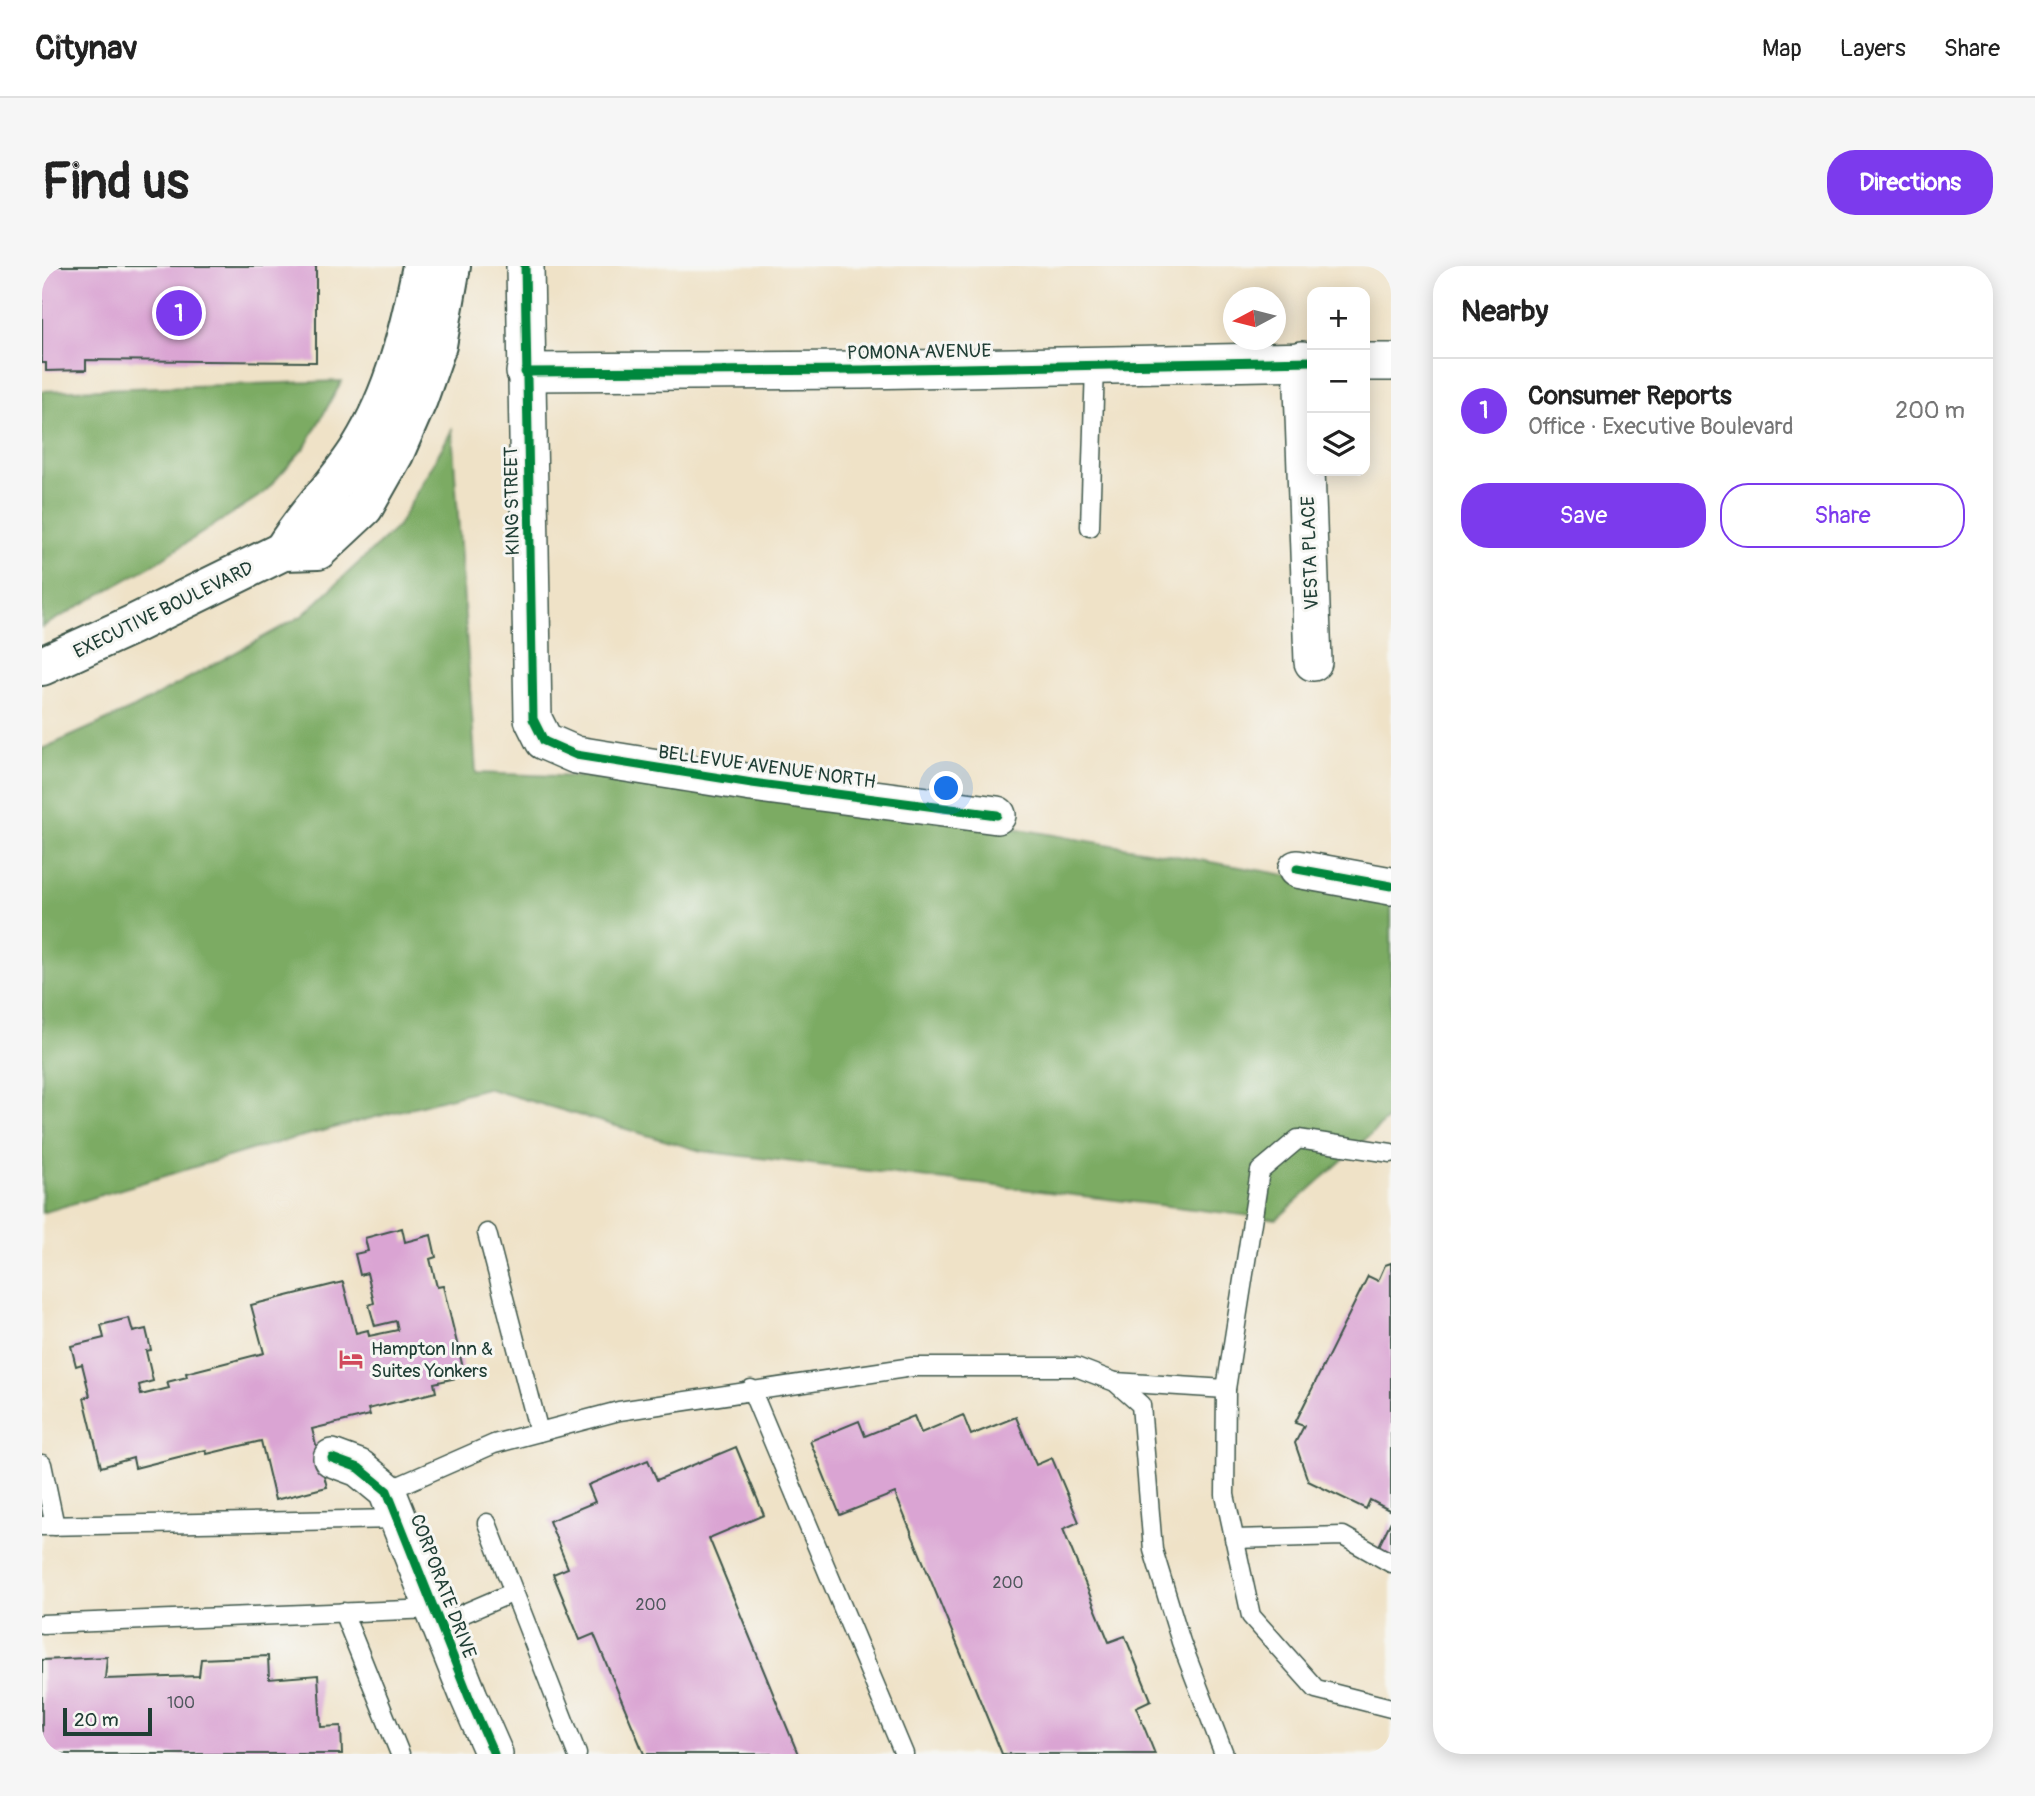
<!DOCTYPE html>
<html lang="en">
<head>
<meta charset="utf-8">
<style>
  body { margin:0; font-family:Pangolin,sans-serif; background:#f6f6f6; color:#222 }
  .controls { position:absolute; right:21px; top:21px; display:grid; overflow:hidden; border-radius:14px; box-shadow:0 4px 18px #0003 }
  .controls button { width:63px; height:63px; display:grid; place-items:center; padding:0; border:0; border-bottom:2px solid #e0e0e0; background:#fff; color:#222; font:35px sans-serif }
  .compass { position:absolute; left:1181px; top:21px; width:63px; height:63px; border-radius:50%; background:#fff; box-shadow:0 4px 18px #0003; rotate:263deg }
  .scale { position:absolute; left:21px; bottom:18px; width:89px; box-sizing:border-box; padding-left:7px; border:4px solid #1f3d34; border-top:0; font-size:19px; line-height:24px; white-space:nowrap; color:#1f3d34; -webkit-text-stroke:5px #f6f6f2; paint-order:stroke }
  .you { position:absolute; left:905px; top:523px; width:24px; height:24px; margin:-18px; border:5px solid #fff; border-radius:50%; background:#1a73e8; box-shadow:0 0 0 10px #1a73e833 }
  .badge { display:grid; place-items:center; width:46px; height:46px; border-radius:50%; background:#7c3aed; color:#fff; font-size:23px; font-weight:700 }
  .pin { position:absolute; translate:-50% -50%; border:4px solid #fff; box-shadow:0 2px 7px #0006 }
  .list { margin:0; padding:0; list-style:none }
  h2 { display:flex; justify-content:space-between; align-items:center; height:91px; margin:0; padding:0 28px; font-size:30px }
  h2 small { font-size:23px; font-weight:400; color:#767676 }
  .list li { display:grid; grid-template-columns:46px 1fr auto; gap:21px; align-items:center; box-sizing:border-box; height:105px; padding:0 28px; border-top:2px solid #e0e0e0 }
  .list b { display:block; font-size:26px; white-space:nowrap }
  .list p { margin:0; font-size:23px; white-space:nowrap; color:#767676 }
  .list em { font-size:23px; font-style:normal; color:#767676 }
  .actions { display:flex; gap:14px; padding:21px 28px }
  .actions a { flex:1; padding:16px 0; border:2px solid #7c3aed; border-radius:28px; text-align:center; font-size:24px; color:#7c3aed }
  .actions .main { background:#7c3aed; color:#fff }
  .icon { flex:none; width:38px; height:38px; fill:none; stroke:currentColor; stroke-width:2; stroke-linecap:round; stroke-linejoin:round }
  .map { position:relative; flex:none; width:1349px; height:1488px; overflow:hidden; border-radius:28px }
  header { display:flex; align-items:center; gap:42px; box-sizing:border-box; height:98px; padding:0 35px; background:#fff; border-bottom:2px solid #e0e0e0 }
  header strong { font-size:33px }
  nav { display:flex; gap:38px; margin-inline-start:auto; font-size:24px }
  .intro { display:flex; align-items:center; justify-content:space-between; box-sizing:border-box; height:168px; padding:0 42px }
  h1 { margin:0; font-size:49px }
  .button { padding:18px 32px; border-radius:28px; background:#7c3aed; color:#fff; font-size:24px; font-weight:700 }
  main { display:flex; gap:42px; padding:0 42px }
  aside { flex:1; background:#fff; border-radius:28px; box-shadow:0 4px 18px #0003 }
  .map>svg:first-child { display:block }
  .forest { fill:#7cab64; stroke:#4e744c; stroke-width:2 }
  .building { fill:#daa4d3 }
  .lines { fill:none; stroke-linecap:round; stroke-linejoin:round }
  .lane-casing { stroke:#3e564a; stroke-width:21 }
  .street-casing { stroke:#3e564a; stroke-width:40 }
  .secondary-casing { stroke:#3e564a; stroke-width:42 }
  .lane { stroke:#fff; stroke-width:18 }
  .street { stroke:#fff; stroke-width:37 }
  .secondary { stroke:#fff; stroke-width:38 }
  .cycleway-casing { stroke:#f6f6f2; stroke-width:13 }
  .cycleway { stroke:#00873e; stroke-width:9 }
  .labels { text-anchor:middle; stroke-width:6; stroke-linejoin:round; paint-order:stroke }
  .number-label { font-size:16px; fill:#4e575c }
  .street-label { font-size:19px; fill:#1f3d34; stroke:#f6f6f2 }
  .poi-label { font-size:19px; fill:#1f3d34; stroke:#f6f6f2; text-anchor:start }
</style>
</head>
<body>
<header>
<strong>Citynav</strong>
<nav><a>Map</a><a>Layers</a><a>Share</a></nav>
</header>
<div class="intro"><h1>Find us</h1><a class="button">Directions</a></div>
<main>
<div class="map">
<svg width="1349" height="1488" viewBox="0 0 1349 1488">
  <rect width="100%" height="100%" fill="#f6f6f2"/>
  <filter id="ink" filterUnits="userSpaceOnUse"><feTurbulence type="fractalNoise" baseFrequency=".0143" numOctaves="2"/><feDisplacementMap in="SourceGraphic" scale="14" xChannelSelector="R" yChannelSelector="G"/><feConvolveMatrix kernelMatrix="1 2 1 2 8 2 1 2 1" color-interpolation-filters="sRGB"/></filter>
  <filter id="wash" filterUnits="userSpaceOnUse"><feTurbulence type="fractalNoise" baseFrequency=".00686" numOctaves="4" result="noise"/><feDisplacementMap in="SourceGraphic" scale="28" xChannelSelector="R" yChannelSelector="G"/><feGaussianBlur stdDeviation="1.57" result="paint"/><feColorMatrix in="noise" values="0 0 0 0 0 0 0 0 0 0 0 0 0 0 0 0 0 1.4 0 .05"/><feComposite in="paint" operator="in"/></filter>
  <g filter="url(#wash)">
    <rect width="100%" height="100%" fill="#efe2c7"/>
    <g class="forest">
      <path d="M300,115L263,181L222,227L107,301L0,361V125Z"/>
      <path d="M410,164L434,507L710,517L1349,627V850L1235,953L659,885L444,822L212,883L0,947V483L92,442L260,350L356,260Z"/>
    </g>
    <g id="blocks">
      <g class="building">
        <path d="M0,0H274V96L44,94V104L4,105V97H0Z"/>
        <path d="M360,962L363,976L389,969L394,991L388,993L395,1021L401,1020L423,1110L392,1117L394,1126L326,1143L328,1149L270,1163L285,1221L233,1234L219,1175L165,1188L164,1184L93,1202L91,1192L59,1201L42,1132L48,1130L40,1098L34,1100L29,1080L62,1072L59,1059L87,1052L91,1066L104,1063L109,1084L104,1085L111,1115L97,1119L99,1129L127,1122L125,1116L145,1111L144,1107L222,1087L209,1039L301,1016L314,1067L326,1064L327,1070L356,1064L354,1055L333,1060L327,1039L332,1037L325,1007L318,1009L313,988L326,985L323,972Z"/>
        <path d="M1349,997V1245L1328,1234L1324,1243L1266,1215L1253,1177L1262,1160L1253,1157L1326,1010L1336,1015L1343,999Z"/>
        <path d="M921,1149L929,1169L974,1151L994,1199L1010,1192L1037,1256L1021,1263L1067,1376L1083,1370L1109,1434L1094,1441L1113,1488H960L853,1227L798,1249L768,1175L817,1155L823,1170L872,1150L879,1167Z"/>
        <path d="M694,1181L722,1249L667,1272L756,1488H602L552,1368L538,1374L511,1308L526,1302L507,1255L553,1236L546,1219L606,1194L615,1214Z"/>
        <path d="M1349,1255V1294L1334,1286Z"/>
        <path d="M226,1390L227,1413L276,1409L279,1461L299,1460L300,1488H0V1394L65,1391L63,1413L157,1410L159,1393Z"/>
      </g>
    </g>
  </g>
  <g filter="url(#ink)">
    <use href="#blocks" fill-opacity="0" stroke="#3e564a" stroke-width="2"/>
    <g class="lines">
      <g class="lane-casing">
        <g id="lane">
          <path d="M1048,261L1053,99"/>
          <path d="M445,967L497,1166"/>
          <path d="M1073,1116L1184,1123L1183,1229L1209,1350L1274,1423L1349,1442"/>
          <path d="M709,1123L862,1488"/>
          <path d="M1184,1123L1218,905L1256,873L1349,887"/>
          <path d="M0,1198L13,1260"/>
          <path d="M345,1225L452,1178L577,1145L870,1101H1034L1073,1116L1099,1139L1111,1284L1139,1376L1182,1488"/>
          <path d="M445,1257L535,1488"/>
          <path d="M0,1260L356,1253"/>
          <path d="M1192,1273L1301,1270L1349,1297"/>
          <path d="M301,1346L358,1488"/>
          <path d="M0,1358L392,1343"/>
          <path d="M397,1358L472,1326"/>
        </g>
      </g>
      <g class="street-casing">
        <g id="street">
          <path d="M483,0L491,453L502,475L534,489L710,517L955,549"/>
          <path d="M1260,94L1271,396"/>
          <path d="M1323,96H1349"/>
          <path d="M483,106L820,104L1270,95"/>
          <path d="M1255,603L1349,620"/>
          <path d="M290,1192L317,1202L345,1225L427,1431L452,1488"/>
        </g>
      </g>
      <g class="secondary-casing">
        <g id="secondary">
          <path d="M241,285C263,248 295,219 318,182C353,126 367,64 380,0"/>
          <path d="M0,400L90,359L241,285L276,284L322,241L352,188L376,133L395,79L409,0"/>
        </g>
      </g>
      <use href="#lane" class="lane"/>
      <use href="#street" class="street"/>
      <use href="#secondary" class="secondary"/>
      <g class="cycleway-casing">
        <g id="cycleway">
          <path d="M483,0L491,453L502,475L534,489L710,517L955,549"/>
          <path d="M483,106L820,104L1270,95"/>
          <path d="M1255,603L1349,620"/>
          <path d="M290,1192L317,1202L345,1225L427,1431L452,1488"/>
        </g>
      </g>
      <use href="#cycleway" class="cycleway"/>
    </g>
  </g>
  <defs>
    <g id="hotel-bare" transform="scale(1.89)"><path d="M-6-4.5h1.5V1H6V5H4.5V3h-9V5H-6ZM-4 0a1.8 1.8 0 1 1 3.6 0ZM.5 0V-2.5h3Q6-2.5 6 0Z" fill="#d1495b" stroke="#f6f6f2" stroke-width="2.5" paint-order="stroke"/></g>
  </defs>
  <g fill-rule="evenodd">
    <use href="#hotel-bare" x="309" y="1093"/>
  </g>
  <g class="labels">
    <g class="number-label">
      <text x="966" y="1322">200</text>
      <text x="609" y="1344">200</text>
      <text x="139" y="1442">100</text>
    </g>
    <g class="street-label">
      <text transform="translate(877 85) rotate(-1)" y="7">POMONA AVENUE</text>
      <text transform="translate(469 235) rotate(-91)" y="7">KING STREET</text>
      <text transform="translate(1267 287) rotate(-92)" y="7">VESTA PLACE</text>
      <text transform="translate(121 343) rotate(-26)" y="7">EXECUTIVE BOULEVARD</text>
      <text transform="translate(725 500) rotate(8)" y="7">BELLEVUE AVENUE NORTH</text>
      <text transform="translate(402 1320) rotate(69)" y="7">CORPORATE DRIVE</text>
    </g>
    <g class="poi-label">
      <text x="329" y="1089">Hampton Inn &amp;<tspan x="329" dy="22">Suites Yonkers</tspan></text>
    </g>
  </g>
</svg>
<div class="controls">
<button>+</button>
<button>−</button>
<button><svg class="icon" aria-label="layers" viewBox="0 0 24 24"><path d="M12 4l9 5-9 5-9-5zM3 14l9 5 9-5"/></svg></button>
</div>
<svg class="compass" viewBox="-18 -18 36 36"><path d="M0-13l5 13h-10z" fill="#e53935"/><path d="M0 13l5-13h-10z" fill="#767676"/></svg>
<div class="scale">20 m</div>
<div class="you"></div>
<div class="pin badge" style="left:137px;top:47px">1</div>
</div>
<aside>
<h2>Nearby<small></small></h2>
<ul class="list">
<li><span class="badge">1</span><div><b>Consumer Reports</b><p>Office · Executive Boulevard</p></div><em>200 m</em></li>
</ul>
<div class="actions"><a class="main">Save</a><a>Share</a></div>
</aside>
</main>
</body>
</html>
